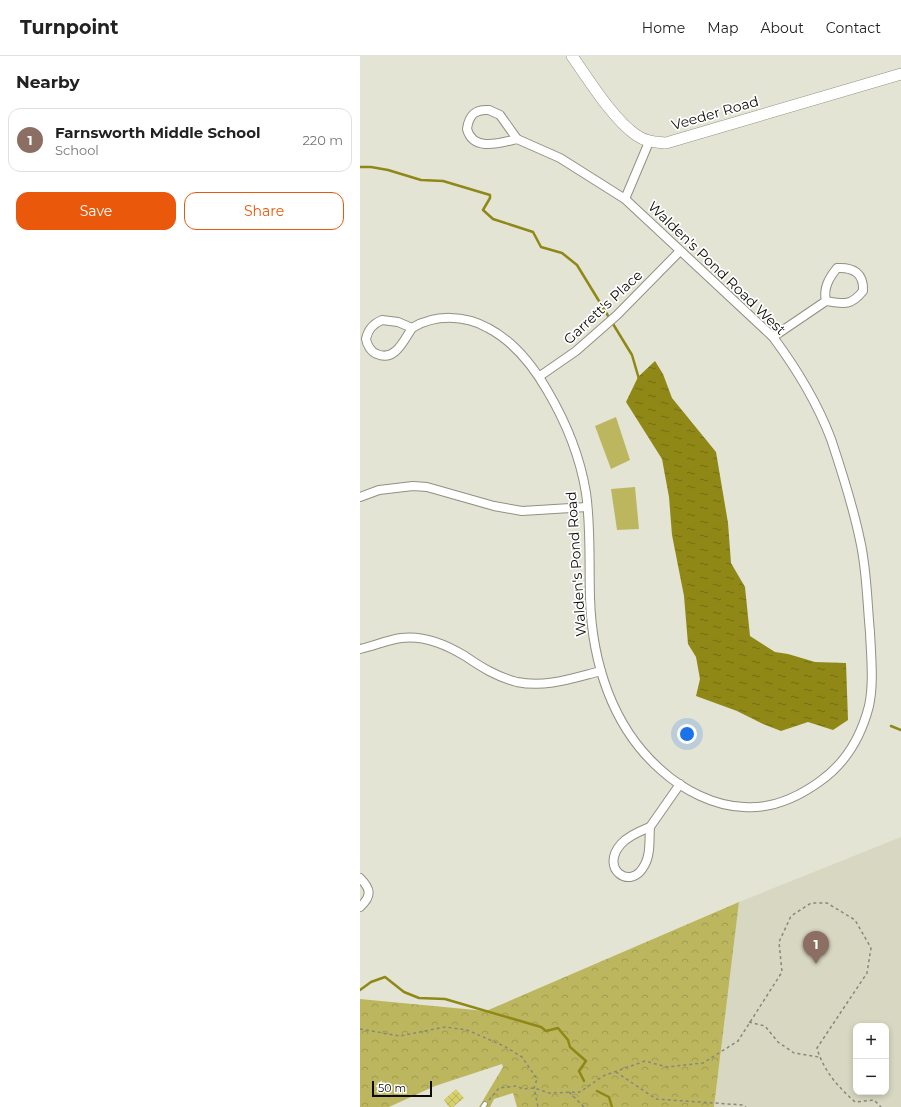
<!DOCTYPE html>
<html lang="en">
<head>
<meta charset="utf-8">
<style>
  body { margin:0; font-family:Montserrat,sans-serif; background:#f2f2f2; color:#222 }
  .controls { position:absolute; right:12px; bottom:12px; display:grid; overflow:hidden; border-radius:8px; box-shadow:0 2px 6px #0003 }
  .controls button { width:36px; height:36px; display:grid; place-items:center; padding:0; border:0; border-bottom:1px solid #e0e0e0; background:#fff; color:#222; font:20px sans-serif }
  .scale { position:absolute; left:12px; bottom:10px; width:60px; box-sizing:border-box; padding-left:4px; border:2px solid #0c0b07; border-top:0; font-size:11px; line-height:14px; white-space:nowrap; color:#0c0b07; -webkit-text-stroke:3px #fff; paint-order:stroke }
  .you { position:absolute; left:327px; top:678px; width:14px; height:14px; margin:-10px; border:3px solid #fff; border-radius:50%; background:#1a73e8; box-shadow:0 0 0 6px #1a73e833 }
  .badge { display:grid; place-items:center; width:26px; height:26px; border-radius:50%; background:#ea580c; color:#fff; font-size:13px; font-weight:700 }
  .pin { position:absolute; translate:-50% -33px; filter:drop-shadow(0 1px 2px #0008) }
  .pin::after { content:''; position:absolute; top:21px; width:14px; height:12px; background:inherit; clip-path:polygon(0 0,100% 0,50% 100%) }
  .list { margin:0; padding:0; list-style:none }
  h2 { display:flex; justify-content:space-between; align-items:center; height:52px; margin:0; padding:0 16px; font-size:17px }
  h2 small { font-size:13px; font-weight:400; color:#767676 }
  .list li { display:grid; grid-template-columns:26px 1fr auto; gap:12px; align-items:center; box-sizing:border-box; height:64px; margin:0 8px 8px; padding:0 8px; border:1px solid #e0e0e0; border-radius:12px }
  .list b { display:block; font-size:15px; white-space:nowrap }
  .list p { margin:0; font-size:13px; white-space:nowrap; color:#767676 }
  .list em { font-size:13px; font-style:normal; color:#767676 }
  .actions { display:flex; gap:8px; padding:12px 16px }
  .actions a { flex:1; padding:9px 0; border:1px solid #ea580c; border-radius:12px; text-align:center; font-size:14px; color:#ea580c }
  .actions .main { background:#ea580c; color:#fff }
  .map { position:relative; flex:none; width:541px; height:1051px; overflow:hidden }
  header { display:flex; align-items:center; gap:24px; box-sizing:border-box; height:56px; padding:0 20px; background:#fff; border-bottom:1px solid #e0e0e0 }
  header strong { font-size:19px }
  nav { display:flex; gap:22px; margin-inline-start:auto; font-size:14px }
  main { display:flex }
  aside { flex:1; background:#fff }
  .map>svg:first-child { display:block }
  .built { fill:#d8d7c1; fill-rule:evenodd }
  .park { fill:url(#park-crowns) }
  .pitch { fill:#bcb75e }
  .water { fill:url(#water-ripples) }
  .lines { fill:none; stroke-linecap:round; stroke-linejoin:round }
  .stream { stroke:#8f8816; stroke-width:2.5 }
  .building { fill:url(#building-cross-hatch) }
  .service-casing { stroke:#919183; stroke-width:5.5 }
  .minor-casing { stroke:#919183; stroke-width:10 }
  .tertiary-casing { stroke:#919183; stroke-width:12 }
  .path { stroke:#88877d; stroke-width:1.5; stroke-dasharray:3 3; stroke-linecap:butt }
  .service { stroke:#fff; stroke-width:4 }
  .minor { stroke:#fff; stroke-width:8 }
  .tertiary { stroke:#fff; stroke-width:11 }
  .labels { text-anchor:middle; stroke-width:3.5; stroke-linejoin:round; paint-order:stroke }
  .street-label { font-size:14px; fill:#0c0b07; stroke:#fff }
</style>
</head>
<body>
<header>
<strong>Turnpoint</strong>
<nav><a>Home</a><a>Map</a><a>About</a><a>Contact</a></nav>
</header>
<main>
<aside>
<h2>Nearby<small></small></h2>
<ul class="list">
<li><span class="badge" style="background:#8d6e63">1</span><div><b>Farnsworth Middle School</b><p>School</p></div><em>220 m</em></li>
</ul>
<div class="actions"><a class="main">Save</a><a>Share</a></div>
</aside>
<div class="map">
<svg width="541" height="1051" viewBox="0 0 541 1051">
  <defs>
    <pattern id="park-crowns" width="20" height="18" patternUnits="userSpaceOnUse"><rect width="20" height="18" fill="#bcb75e"/><path d="M2 6a3 3 0 1 1 6 0M12 15a3 3 0 1 1 6 0" fill="none" stroke="#a09c50"/></pattern>
    <pattern id="water-ripples" width="26" height="14" patternUnits="userSpaceOnUse"><rect width="26" height="14" fill="#8f8816"/><path d="M2 4q2-2 4 0t4 0M15 11q2-2 4 0t4 0" fill="none" stroke="#736d12"/></pattern>
    <pattern id="building-cross-hatch" width="8" height="8" patternUnits="userSpaceOnUse"><rect width="8" height="8" fill="#d7d16b"/><path d="M0 0l8 8M0 8l8-8" fill="none" stroke="#b7b25b"/></pattern>
  </defs>
  <rect width="100%" height="100%" fill="#e4e4d5"/>
  <path class="built" d="M541,781V1051H354L379,846ZM496,970H526V1036H496Z"/>
  <path class="park" d="M379,846L354,1051H157L153,1037L134,1043L130,1051H119L143,1011L142,1008L75,1030L29,1051H0V943L126,955Z"/>
  <g class="pitch">
    <path d="M256,361L270,404L251,413L235,370Z"/>
    <path d="M275,431L279,473L257,474L251,433Z"/>
  </g>
  <path class="water" d="M295,305L303,318L312,342L356,396L368,467L371,507L385,531L390,580L415,596L428,598L455,606L486,607L488,664L473,674L448,666L421,675L403,668L377,655L336,640L340,623L336,601L328,588L324,540L312,479L309,441L302,403L266,346L278,321Z"/>
  <g class="lines">
    <g class="stream">
      <path d="M0,111H11L28,114L61,124L83,125L130,139V142L123,154L133,163L173,176L181,191L202,197L217,209L272,299L279,323"/>
      <path d="M531,670L541,674"/>
      <path d="M0,934L11,926L25,921L44,936L59,942L85,943L181,971L186,975L198,972L208,984L210,991L226,1005L219,1015L224,1025"/>
      <path d="M237,1035L249,1041L252,1051"/>
    </g>
  </g>
  <path class="building" d="M96,1033L104,1042L93,1051H89L84,1044Z"/>
  <g class="lines">
    <g class="service-casing">
      <path id="service" d="M123,1051L125,1048"/>
    </g>
    <g class="minor-casing">
      <g id="minor">
        <path d="M129,54L140,59L157,83C140,87 113,96 107,73C109,59 115,53 129,54Z"/>
        <path d="M265,143L289,86"/>
        <path d="M22,264L38,266L52,272C44,284 35,306 17,298C11,296 7,289 6,283C8,273 13,268 22,264Z"/>
        <path d="M52,272C75,258 105,259 128,272C153,285 173,310 187,334C206,366 220,400 226,437C231,472 229,507 230,542C232,606 252,671 301,714C323,734 354,750 384,751C411,753 438,741 459,726C485,708 501,681 509,650C514,627 511,600 510,576C507,546 507,514 500,484C493,450 482,416 471,383C457,346 436,312 413,281L265,143L200,102L157,83"/>
        <path d="M413,281L466,245C484,248 491,250 503,235C504,217 493,211 477,212C469,222 463,232 466,245"/>
        <path d="M180,320L216,295L257,259L320,195"/>
        <path d="M0,441L19,434L53,430L67,431L134,450L162,455L227,451"/>
        <path d="M0,593C13,590 28,584 41,582C63,579 87,589 105,600C121,611 137,621 157,626C186,632 213,622 241,615"/>
        <path d="M290,771C289,783 291,799 284,810C271,835 239,813 261,788C268,780 280,775 290,771Z"/>
        <path d="M290,771L320,728"/>
        <path d="M0,822C11,833 12,840 0,851"/>
      </g>
    </g>
    <g class="tertiary-casing">
      <path id="tertiary" d="M212,0C229,24 253,63 276,79C286,86 295,86 306,87L541,18"/>
    </g>
    <g class="path">
      <path d="M389,966L405,970L418,986L434,997L459,1001"/>
      <path d="M0,973L40,980L85,971L107,974L144,990L162,1001L177,1023L174,1032L178,1051"/>
      <path d="M256,1016L296,1043L383,1049L386,1051"/>
      <path d="M209,1036L224,1051"/>
      <path d="M129,1044L139,1032L156,1030L163,1033L174,1032L189,1037L220,1036L243,1020L285,1005L307,1011L343,1007L378,985L422,916L419,886L431,860L451,847H467L495,864L511,892L507,917L457,992C463,1014 478,1031 495,1046L514,1044L521,1051"/>
    </g>
    <use href="#service" class="service"/>
    <use href="#minor" class="minor"/>
    <use href="#tertiary" class="tertiary"/>
  </g>
  <g class="labels">
    <g class="street-label">
      <text transform="translate(355 57) rotate(-16)" y="5">Veeder Road</text>
      <text transform="translate(357 212) rotate(44)" y="5">Walden's Pond Road West</text>
      <text transform="translate(243 251) rotate(-43)" y="5">Garrett's Place</text>
      <text transform="translate(216 508) rotate(-94)" y="5">Walden's Pond Road</text>
    </g>
  </g>
</svg>
<div class="controls">
<button>+</button>
<button>−</button>
</div>
<div class="scale">50 m</div>
<div class="you"></div>
<div class="pin badge" style="left:456px;top:908px;background:#8d6e63">1</div>
</div>
</main>
</body>
</html>
